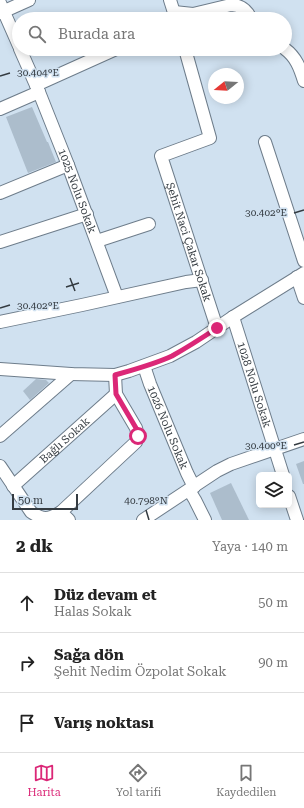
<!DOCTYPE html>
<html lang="tr">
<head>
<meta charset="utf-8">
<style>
  body { margin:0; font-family:"Roboto Serif",serif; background:#f6f6f6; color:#222 }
  .controls { position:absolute; right:12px; bottom:12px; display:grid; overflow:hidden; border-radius:6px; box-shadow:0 2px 10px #0003 }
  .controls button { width:36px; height:36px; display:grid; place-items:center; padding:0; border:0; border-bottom:1px solid #e0e0e0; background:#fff; color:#222; font:20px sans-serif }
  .compass { position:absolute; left:208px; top:68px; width:36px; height:36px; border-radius:50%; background:#fff; box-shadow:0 2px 10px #0003; rotate:252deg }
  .scale { position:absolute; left:12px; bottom:10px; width:66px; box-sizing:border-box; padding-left:4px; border:2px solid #343b41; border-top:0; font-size:11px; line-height:14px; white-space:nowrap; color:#343b41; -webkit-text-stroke:3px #d0e1f0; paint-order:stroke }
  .stop { position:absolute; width:12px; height:12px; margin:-9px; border:3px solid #db2777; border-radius:50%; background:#fff }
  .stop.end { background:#db2777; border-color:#fff; box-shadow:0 1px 4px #0008 }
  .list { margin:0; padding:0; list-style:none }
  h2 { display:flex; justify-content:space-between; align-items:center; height:52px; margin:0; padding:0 16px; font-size:17px }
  h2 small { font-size:13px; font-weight:400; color:#767676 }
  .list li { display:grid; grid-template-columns:26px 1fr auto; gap:12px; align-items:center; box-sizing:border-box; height:60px; padding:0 16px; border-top:1px solid #e0e0e0 }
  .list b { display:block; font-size:15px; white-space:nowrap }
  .list p { margin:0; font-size:13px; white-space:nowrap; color:#767676 }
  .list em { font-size:13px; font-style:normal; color:#767676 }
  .icon { flex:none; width:22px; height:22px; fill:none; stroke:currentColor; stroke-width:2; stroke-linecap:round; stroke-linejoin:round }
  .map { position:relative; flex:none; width:304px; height:520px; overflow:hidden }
  .search { position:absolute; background:#fff; box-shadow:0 2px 10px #0003; left:12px; right:12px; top:12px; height:44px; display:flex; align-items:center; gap:10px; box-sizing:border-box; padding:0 14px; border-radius:22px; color:#767676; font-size:15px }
  .sheet { height:232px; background:#fff }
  nav { display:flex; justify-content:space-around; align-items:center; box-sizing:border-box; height:56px; border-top:1px solid #e0e0e0; background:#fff; font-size:11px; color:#767676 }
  nav a { display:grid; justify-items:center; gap:2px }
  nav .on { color:#db2777 }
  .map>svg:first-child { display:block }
  .building { fill:#acbdcc }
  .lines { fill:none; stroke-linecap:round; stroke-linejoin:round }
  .minor-casing { stroke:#6e7d8b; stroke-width:14 }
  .minor { stroke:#fff; stroke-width:12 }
  .route { stroke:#db2777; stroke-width:5 }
  .ticks { fill:none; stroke:#343b41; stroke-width:1.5 }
  .labels { text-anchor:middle; stroke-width:3; stroke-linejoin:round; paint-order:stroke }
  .street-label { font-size:11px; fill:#343b41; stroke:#d0e1f0 }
  .ticks-label { font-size:10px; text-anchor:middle; fill:#343b41; stroke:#d0e1f0; stroke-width:3; stroke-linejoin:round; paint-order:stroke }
</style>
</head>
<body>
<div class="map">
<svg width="304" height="520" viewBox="0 0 304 520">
  <rect width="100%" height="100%" fill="#d0e1f0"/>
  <g class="building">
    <path d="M32,107L47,142H48L56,162L28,173L6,117Z"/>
    <path d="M36,379L46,380L49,383L30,400L23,391Z"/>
    <path d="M304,461V484H303L296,464Z"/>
    <path d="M231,483L249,520H222L210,493Z"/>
  </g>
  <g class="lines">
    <g class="minor-casing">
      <g id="minor">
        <path d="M170,0L176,19"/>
        <path d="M0,3L19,46"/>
        <path d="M174,12L193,14L231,5C241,5 247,10 251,19"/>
        <path d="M0,13L29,0"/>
        <path id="s1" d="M20,49L39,92L68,165L117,297"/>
        <path id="s2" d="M185,49L210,138L161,156L217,328"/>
        <path d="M285,49C296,57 300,68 304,81"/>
        <path d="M36,85L116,49"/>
        <path d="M0,109L39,92"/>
        <path d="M265,142L304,261"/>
        <path d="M0,193L68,165"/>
        <path d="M97,241L149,224"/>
        <path d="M0,242L87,214"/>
        <path d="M297,277L304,298"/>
        <path id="s3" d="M233,317L283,475"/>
        <path d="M0,322L82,305L186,282L202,280"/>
        <path id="s4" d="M144,366L150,384L187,473L194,487"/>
        <path d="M0,369L71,374L115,375L129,371L170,356L196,342L233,317L304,273"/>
        <path d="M0,436L71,374"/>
        <path d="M0,466L31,512C43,520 48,520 61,512L69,520"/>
        <path id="s5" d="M13,486L116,394"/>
        <path d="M189,490L195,500L205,520"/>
        <path d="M289,496L297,520"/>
        <path d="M61,512L136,442L138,436L136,428L116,394L115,375"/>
        <path d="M143,520L217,471L231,464L304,439"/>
      </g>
    </g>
    <use href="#minor" class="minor"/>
  </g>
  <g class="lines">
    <path class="route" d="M138,436L136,428L116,394L115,375C133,370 155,364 172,356C188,347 202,338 217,328"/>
  </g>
  <path class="ticks" d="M0,76L10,73M294,213L304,210M70,278L75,291M66,287L79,283M0,308L10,305M294,445L304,442M146,510L149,520"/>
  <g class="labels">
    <g class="street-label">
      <text dy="4" stroke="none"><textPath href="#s1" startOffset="153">1025 Nolu Sokak</textPath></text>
      <text dy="4" stroke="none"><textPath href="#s2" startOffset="235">Şehit Naci Çakar Sokak</textPath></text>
      <text dy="4" stroke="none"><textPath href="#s3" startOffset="71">1028 Nolu Sokak</textPath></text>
      <text dy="4" stroke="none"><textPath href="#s4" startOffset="66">1026 Nolu Sokak</textPath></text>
      <text dy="4" stroke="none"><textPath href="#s5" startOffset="69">Bağlı Sokak</textPath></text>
    </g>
  </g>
  <g class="ticks-label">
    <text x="38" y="76">30.404°E</text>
    <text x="266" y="216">30.402°E</text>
    <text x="38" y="309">30.402°E</text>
    <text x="266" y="449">30.400°E</text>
    <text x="146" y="504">40.798°N</text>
  </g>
</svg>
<div class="controls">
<button><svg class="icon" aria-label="layers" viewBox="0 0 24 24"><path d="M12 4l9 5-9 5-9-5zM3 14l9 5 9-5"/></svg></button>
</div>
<svg class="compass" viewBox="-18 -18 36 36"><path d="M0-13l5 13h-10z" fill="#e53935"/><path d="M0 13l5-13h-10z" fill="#767676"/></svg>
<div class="scale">50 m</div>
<div class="stop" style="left:138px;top:436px"></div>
<div class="stop end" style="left:217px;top:328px"></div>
<div class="search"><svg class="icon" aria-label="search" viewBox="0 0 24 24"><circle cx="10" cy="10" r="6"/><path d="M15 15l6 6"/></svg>Burada ara</div>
</div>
<section class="sheet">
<h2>2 dk<small>Yaya · 140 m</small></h2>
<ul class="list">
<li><svg class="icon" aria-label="ahead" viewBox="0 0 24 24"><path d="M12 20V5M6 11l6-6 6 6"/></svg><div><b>Düz devam et</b><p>Halas Sokak</p></div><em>50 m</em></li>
<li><svg class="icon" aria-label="right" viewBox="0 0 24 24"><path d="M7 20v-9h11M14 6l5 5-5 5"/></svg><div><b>Sağa dön</b><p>Şehit Nedim Özpolat Sokak</p></div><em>90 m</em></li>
<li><svg class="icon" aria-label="arrive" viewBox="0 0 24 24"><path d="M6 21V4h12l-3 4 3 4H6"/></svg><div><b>Varış noktası</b></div></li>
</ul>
</section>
<nav>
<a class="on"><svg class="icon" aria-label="map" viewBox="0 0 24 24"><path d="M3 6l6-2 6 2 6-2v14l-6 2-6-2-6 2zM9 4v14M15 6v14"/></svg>Harita</a>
<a><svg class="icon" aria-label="directions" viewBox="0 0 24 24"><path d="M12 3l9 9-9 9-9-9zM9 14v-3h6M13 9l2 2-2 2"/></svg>Yol tarifi</a>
<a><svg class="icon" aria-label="saved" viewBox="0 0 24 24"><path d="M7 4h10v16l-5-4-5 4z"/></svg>Kaydedilen</a>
</nav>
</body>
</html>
